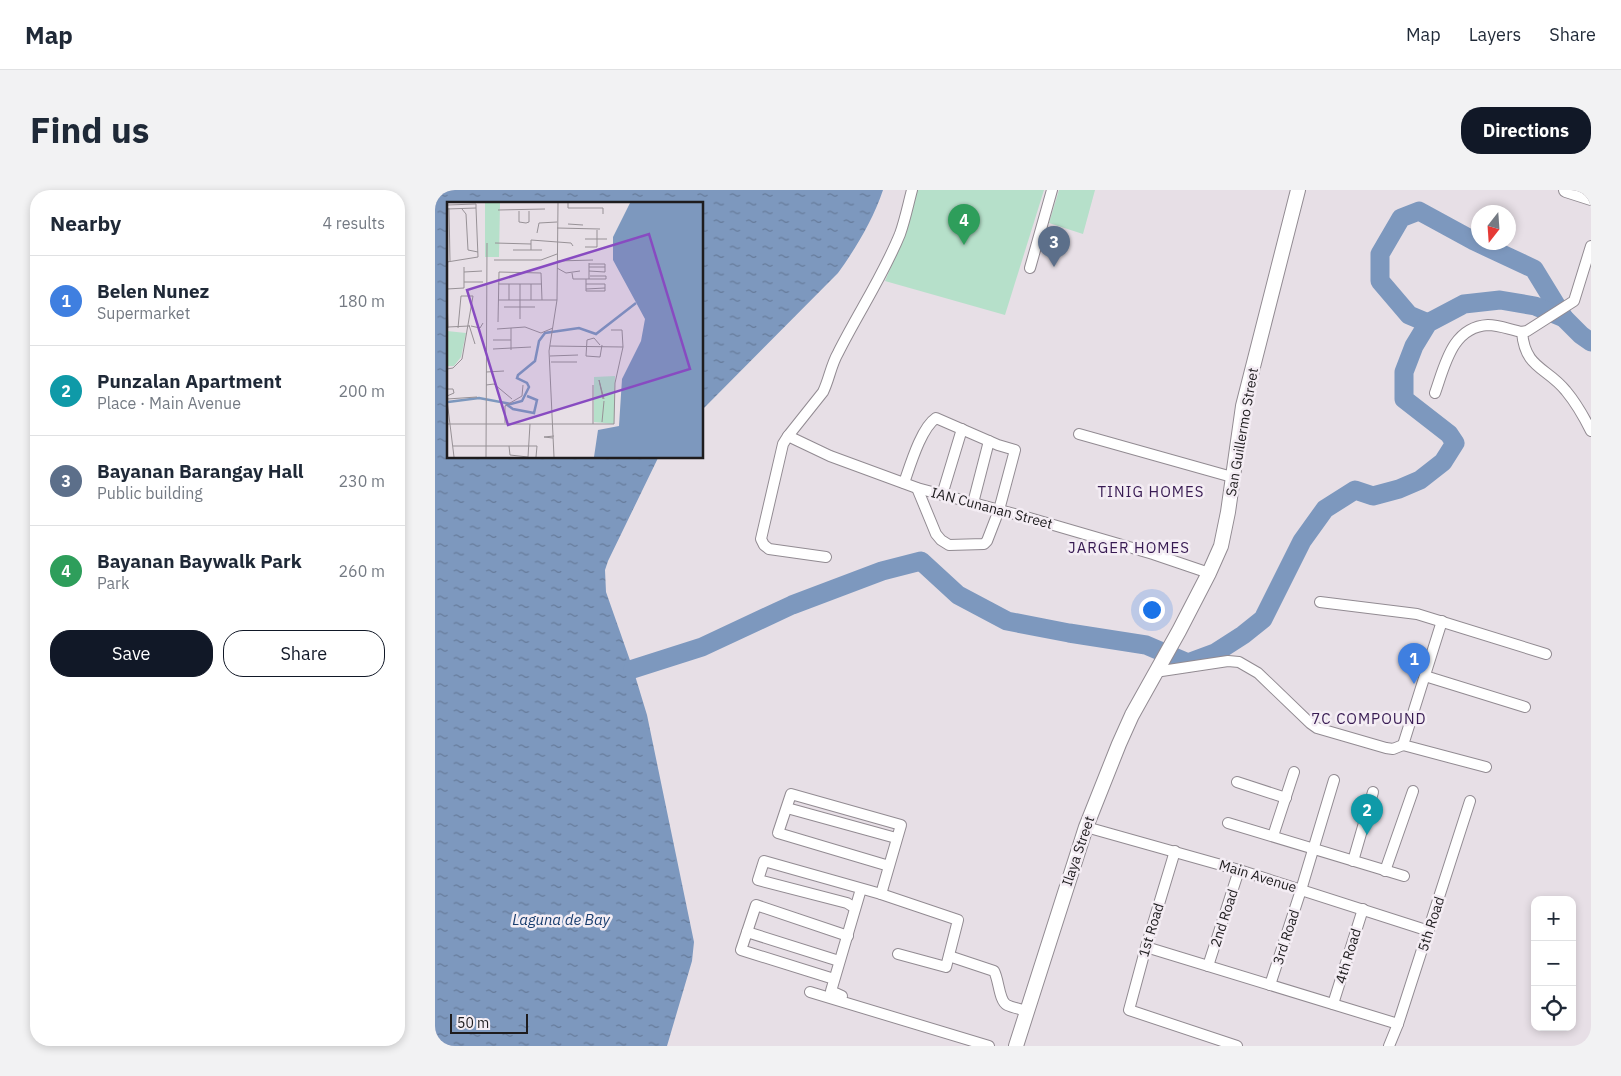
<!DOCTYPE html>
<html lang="en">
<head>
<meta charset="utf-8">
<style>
  body { margin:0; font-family:"IBM Plex Sans",sans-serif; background:#f2f2f3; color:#1f2937 }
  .controls { position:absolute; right:15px; bottom:15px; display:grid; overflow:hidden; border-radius:10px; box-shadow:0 2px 8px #0003 }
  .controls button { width:45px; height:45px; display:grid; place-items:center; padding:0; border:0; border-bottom:1px solid #e0e1e3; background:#fff; color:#1f2937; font:25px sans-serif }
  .compass { position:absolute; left:1036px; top:15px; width:45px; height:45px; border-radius:50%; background:#fff; box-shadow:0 2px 8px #0003; rotate:197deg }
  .scale { position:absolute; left:15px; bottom:12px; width:78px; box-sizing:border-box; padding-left:5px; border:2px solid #1e1c1e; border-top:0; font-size:14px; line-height:18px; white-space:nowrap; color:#1e1c1e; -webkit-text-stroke:4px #f4edf4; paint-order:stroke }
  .you { position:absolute; left:716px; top:419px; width:18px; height:18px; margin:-12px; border:4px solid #fff; border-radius:50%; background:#1a73e8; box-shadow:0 0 0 8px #1a73e833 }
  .badge { display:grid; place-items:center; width:32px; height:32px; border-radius:50%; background:#111827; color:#fff; font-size:16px; font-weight:700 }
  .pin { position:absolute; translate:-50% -41px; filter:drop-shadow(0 1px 2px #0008) }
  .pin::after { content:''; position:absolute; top:26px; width:18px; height:15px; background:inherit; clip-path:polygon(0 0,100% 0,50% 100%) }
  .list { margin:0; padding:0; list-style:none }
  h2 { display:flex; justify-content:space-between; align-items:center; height:65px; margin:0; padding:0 20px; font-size:21px }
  h2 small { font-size:16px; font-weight:400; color:#747a83 }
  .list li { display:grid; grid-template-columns:32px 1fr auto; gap:15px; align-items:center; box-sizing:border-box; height:90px; padding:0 20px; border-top:1px solid #e0e1e3 }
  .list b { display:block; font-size:19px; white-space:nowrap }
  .list p { margin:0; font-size:16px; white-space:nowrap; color:#747a83 }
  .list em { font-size:16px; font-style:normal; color:#747a83 }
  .actions { display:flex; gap:10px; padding:15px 20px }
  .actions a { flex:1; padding:11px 0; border:1px solid #111827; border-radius:20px; text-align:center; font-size:18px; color:#111827 }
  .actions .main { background:#111827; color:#fff }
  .icon { flex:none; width:28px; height:28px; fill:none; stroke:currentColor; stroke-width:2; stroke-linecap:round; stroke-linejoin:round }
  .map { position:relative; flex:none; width:1156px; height:856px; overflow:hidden; border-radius:20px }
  header { display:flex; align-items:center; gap:30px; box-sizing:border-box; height:70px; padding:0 25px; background:#fff; border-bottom:1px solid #e0e1e3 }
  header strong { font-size:24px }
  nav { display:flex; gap:28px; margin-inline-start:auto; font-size:18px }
  .intro { display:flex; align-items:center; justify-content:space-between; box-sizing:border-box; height:120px; padding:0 30px }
  h1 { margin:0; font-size:35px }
  .button { padding:12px 22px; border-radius:20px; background:#111827; color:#fff; font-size:18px; font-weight:700 }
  main { display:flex; gap:30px; padding:0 30px }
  aside { flex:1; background:#fff; border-radius:20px; box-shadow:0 2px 8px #0003 }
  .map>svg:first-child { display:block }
  .park { fill:#b6e0ca }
  .water { fill:url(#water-ripples) }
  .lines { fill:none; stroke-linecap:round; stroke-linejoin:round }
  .river { stroke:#7d98be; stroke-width:19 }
  .street-casing { stroke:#928b92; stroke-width:12 }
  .secondary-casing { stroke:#928b92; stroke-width:16 }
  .street { stroke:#fff; stroke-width:10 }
  .secondary { stroke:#fff; stroke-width:14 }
  .labels { text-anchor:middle; stroke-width:5; stroke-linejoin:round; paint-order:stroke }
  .street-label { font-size:14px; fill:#1e1c1e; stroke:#f4edf4 }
  .neighbourhood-label { font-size:15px; letter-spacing:1px; fill:#381b53; stroke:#f4edf4 }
  .water-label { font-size:15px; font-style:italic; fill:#1a3e6f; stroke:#f4edf4 }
  .inset-river { fill:none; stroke:#7d98be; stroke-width:2.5 }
  .inset-road { fill:none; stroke:#979196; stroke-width:1 }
  .view { fill:#884bc1; fill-opacity:0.15; stroke:#884bc1; stroke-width:2.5 }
  .inset-edge { fill:none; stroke:#1e1c1e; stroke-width:2.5 }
</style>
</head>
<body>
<header>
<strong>Map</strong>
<nav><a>Map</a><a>Layers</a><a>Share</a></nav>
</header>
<div class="intro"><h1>Find us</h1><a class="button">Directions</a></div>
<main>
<aside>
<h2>Nearby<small>4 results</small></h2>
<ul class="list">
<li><span class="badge" style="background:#3f7fe0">1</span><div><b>Belen Nunez</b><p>Supermarket</p></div><em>180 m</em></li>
<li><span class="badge" style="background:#0f9aa8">2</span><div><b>Punzalan Apartment</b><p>Place · Main Avenue</p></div><em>200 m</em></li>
<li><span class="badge" style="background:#5c6f8a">3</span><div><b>Bayanan Barangay Hall</b><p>Public building</p></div><em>230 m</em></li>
<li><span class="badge" style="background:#2e9e5b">4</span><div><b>Bayanan Baywalk Park</b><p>Park</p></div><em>260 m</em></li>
</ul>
<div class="actions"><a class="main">Save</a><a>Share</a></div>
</aside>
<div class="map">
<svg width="1156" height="856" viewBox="0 0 1156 856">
  <defs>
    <pattern id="water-ripples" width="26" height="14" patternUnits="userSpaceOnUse" patternTransform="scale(1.25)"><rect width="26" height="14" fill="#7d98be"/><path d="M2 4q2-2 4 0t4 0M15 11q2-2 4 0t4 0" fill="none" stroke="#667b9a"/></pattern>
  </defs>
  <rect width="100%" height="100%" fill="#e7dfe6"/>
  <g class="park">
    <path d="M482,0H609L570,125L450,91L470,43Z"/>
    <path d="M624,0H660L648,44L614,33Z"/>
  </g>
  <path class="water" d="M0,0H448C438,30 421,58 403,83L268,219V14H14V268H223L173,371L170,380L171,402L198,479L212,525L259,752L257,771L232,856H0Z"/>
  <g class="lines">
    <g class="river">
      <path d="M993,133L974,125L945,91V64L966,28L984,21L1039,51L1099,79L1129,128"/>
      <path d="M198,479L267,457L357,415L447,381L486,371L523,405L572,431L634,443L711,455L753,473L780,463L808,445L828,429L867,351L890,319L920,300L938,306L964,299L985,290L1008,272L1020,253L1014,244L969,209V182L979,156L993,133L1029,114L1065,110L1100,116L1129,128L1146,145L1156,152"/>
    </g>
    <g class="street-casing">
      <g id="street">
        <path d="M595,78L617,0"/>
        <path d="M1087,142C1090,179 1112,177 1131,201C1141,213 1149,227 1156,241"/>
        <path d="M1000,203C1010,175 1017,137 1053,135C1064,135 1076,140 1087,142L1092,141L1139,111L1156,56"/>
        <path d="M644,244L797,287"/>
        <path d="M353,246L388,202C394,190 396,175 403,163C423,123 448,86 465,44C470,30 473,15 477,0"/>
        <path d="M469,293C475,276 486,238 501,228L563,255L580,260L564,320L552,351L549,354L514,355L506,350L501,344L482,298"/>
        <path d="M507,305L527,239"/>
        <path d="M538,313L554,251"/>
        <path d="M391,367L334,359L329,355L326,349L348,254L353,246L395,266L482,298L591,327L718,364L774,383"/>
        <path d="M885,412L982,424L1111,464"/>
        <path d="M1007,431L968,555L1051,577"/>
        <path d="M720,482L793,471L804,472L823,483L875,533L882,538L951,558L958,559L968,555"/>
        <path d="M990,486L1090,517"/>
        <path d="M802,592L851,608"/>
        <path d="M352,618L461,648"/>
        <path d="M793,633L969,686"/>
        <path d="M651,637L804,680L994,741"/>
        <path d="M838,646L859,582"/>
        <path d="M740,661L711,757L694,820L802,856"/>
        <path d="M918,671L938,602"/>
        <path d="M950,681L978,601"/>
        <path d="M446,704L466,635L356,604L343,643L454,676"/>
        <path d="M420,718L412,713L323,690L329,671L446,704L523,730L511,777L463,764"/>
        <path d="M312,742L404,771"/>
        <path d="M711,757L963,834"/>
        <path d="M514,766L559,781C564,790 564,811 572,815C578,818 586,819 592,821"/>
        <path d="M773,776L804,680"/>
        <path d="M399,789L306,760L321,715L413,746"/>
        <path d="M835,795L866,700L899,590"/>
        <path d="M375,802L554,856"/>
        <path d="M407,806L396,801L426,699"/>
        <path d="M898,814L928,719"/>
        <path d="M954,856L963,834L1035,611"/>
      </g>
    </g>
    <g class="secondary-casing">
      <g id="secondary">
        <path d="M1131,0L1156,8"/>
        <path d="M581,856L651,637L684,554L697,525L744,441L774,383L786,356L793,322L808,216L863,0"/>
      </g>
    </g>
    <use href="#street" class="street"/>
    <use href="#secondary" class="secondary"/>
  </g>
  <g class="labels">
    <g class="street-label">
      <text transform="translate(807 242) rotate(-80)" y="5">San Guillermo Street</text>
      <text transform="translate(557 318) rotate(15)" y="5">IAN Cunanan Street</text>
      <text transform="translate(643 661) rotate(-71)" y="5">Ilaya Street</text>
      <text transform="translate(823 686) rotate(17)" y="5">Main Avenue</text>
      <text transform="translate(789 728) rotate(-72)" y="5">2nd Road</text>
      <text transform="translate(996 734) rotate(-72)" y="5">5th Road</text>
      <text transform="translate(716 740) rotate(-73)" y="5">1st Road</text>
      <text transform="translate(851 747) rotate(-72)" y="5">3rd Road</text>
      <text transform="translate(913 766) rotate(-73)" y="5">4th Road</text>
    </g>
    <g class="neighbourhood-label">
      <text x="716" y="307">TINIG HOMES</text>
      <text x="694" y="363">JARGER HOMES</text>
      <text x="934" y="534">7C COMPOUND</text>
    </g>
    <g class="water-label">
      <text x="126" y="735">Laguna de Bay</text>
    </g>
  </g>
  <g transform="translate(12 12)">
    <rect width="256" height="256" fill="#e7dfe6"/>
    <path d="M38,1H53L52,55H38Z" fill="#b6e0ca"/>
    <path d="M0,129L19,131L14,155L7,164H0ZM168,174L167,222L147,220V175Z" fill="#b6e0ca"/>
    <path d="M183,1H256V255H147L151,228L172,224L175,177L194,139L198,117L166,58V35Z" fill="#7d98be"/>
    <path class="inset-river" d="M1,200L32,196L64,202L75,199L82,185L80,181L70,176L71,173L88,159L92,139L98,131L132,126L149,132L189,101M59,202L66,207L87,211L90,198L80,194"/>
    <path class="inset-road" d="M121,1V6H156V12M0,3L29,2V6L0,7M2,6L3,59M15,7L19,12L21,48L31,50M51,8L98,7M72,9V20L79,21L82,20V9M121,22L136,23M110,26L153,27M90,31L92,21L110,20M138,37H160M48,41L84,42M138,45H150V28M66,48H95M84,48V38L124,41L126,44M47,58H94L110,52M110,59L146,58M0,60L31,55L29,6M142,61V77M142,65H158M110,66L119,71L133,69M142,69L158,70V62H142M17,70L35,69M125,71L126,77H159V74M143,74H159M139,77V89H158V82H139M17,80H36M51,82H95M62,82V98M0,87L17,86V65M139,87L158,86M0,95L1,126M51,98H110M84,98V82M57,105H88M73,117V82M51,120L52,70L94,71L95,98M22,123L28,142M24,124L33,126L36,121M1,125L22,124M64,126L78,125L94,131L106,126M50,127L64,126V148M46,138H64M153,143L147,136L140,138L139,154L153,155L155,143M103,144L176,145L175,128H164M46,147L84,145M103,154L131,153M104,160H130M0,167L6,166L15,157L26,94H14L11,126M39,170L57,169M39,183L47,182L65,197M146,183V222M0,187H6L7,191L0,194M0,197L30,195M156,197L152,178L157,197M0,198L7,255M155,220L157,199M58,221V204L75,194L76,183M0,222H167L168,181L176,145M106,236L97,235L107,234M6,244H81M62,244L63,253L81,255M81,244H90L89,255M39,255L40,41M81,255L83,222M107,255L102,149L110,98L111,1"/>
    <path class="view" d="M202,32L243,167L61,223L20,88Z"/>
    <rect width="256" height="256" class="inset-edge"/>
  </g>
</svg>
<div class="controls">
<button>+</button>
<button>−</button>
<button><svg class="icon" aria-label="locate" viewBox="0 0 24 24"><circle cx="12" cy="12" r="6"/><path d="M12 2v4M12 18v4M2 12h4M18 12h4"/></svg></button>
</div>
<svg class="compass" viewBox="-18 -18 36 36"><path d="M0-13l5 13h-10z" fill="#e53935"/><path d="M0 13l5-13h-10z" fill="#747a83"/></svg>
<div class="scale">50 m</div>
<div class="you"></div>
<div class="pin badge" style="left:979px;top:494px;background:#3f7fe0">1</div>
<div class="pin badge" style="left:932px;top:645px;background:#0f9aa8">2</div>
<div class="pin badge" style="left:619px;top:77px;background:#5c6f8a">3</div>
<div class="pin badge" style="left:529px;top:55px;background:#2e9e5b">4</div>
</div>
</main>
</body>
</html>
